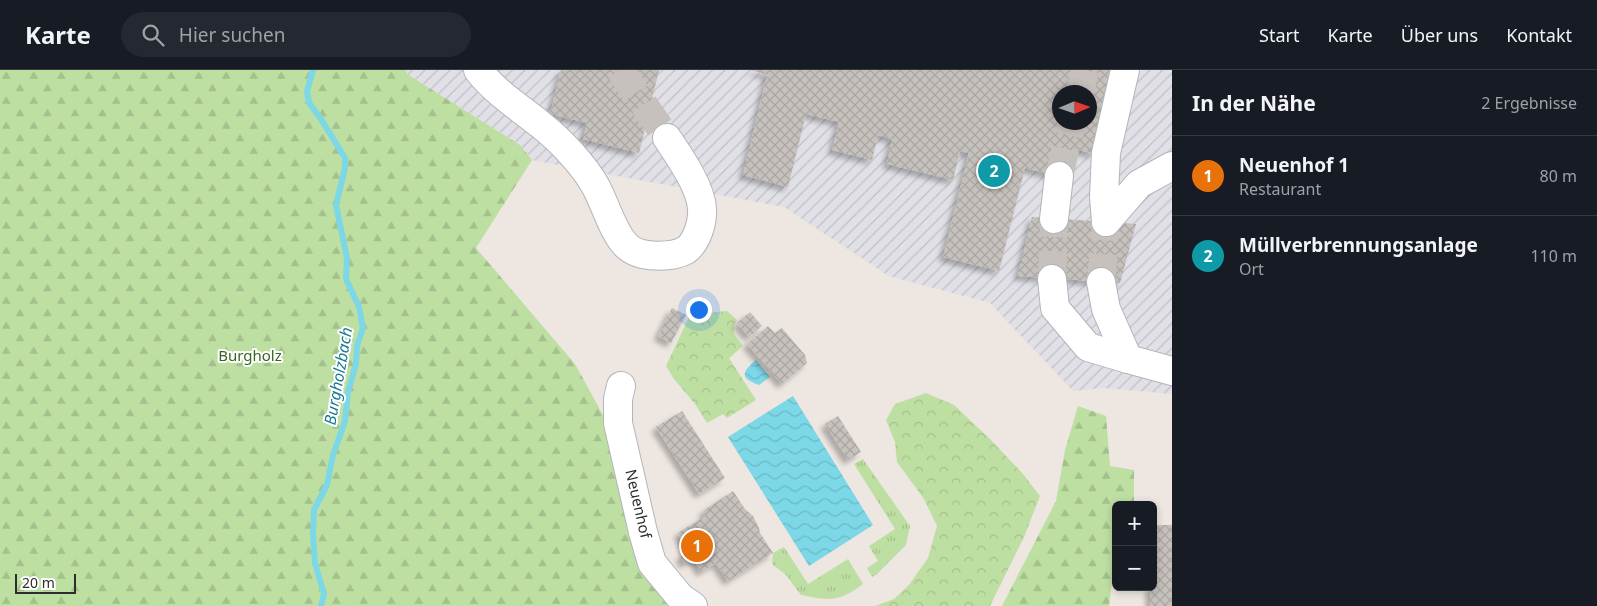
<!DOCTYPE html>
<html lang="de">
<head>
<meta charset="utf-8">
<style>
  body { margin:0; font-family:"Noto Sans",sans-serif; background:#242831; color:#f1f3f6 }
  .controls { position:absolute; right:15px; bottom:15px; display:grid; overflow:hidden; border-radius:8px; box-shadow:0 2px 8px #0003 }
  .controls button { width:45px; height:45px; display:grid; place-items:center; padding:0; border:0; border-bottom:1px solid #363941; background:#171b24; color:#f1f3f6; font:25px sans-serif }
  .compass { position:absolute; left:1052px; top:15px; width:45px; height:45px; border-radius:50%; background:#171b24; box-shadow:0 2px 8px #0003; rotate:88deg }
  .scale { position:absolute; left:15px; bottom:12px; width:61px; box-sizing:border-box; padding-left:5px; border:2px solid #2d2d2d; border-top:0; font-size:14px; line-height:18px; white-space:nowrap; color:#2d2d2d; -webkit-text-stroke:4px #fff; paint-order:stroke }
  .you { position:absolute; left:698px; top:239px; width:18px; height:18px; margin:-12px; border:4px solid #fff; border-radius:50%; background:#1a73e8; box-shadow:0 0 0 8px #1a73e833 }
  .badge { display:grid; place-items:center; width:32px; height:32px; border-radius:50%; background:#db2777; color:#fff; font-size:16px; font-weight:700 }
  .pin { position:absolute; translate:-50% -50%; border:2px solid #fff; box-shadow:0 1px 5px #0006 }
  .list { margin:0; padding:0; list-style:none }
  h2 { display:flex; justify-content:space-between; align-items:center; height:65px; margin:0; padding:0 20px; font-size:21px }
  h2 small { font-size:16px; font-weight:400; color:#9ea1a6 }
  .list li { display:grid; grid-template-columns:32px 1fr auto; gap:15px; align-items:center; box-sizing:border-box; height:80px; padding:0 20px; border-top:1px solid #363941 }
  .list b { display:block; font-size:19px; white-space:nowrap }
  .list p { margin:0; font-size:16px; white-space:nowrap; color:#9ea1a6 }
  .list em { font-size:16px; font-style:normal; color:#9ea1a6 }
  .icon { flex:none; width:28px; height:28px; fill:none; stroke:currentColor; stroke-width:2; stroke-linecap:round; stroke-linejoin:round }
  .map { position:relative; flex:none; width:1172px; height:536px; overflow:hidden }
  header { display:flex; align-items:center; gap:30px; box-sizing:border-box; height:70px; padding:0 25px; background:#171b24; border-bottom:1px solid #363941 }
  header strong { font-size:24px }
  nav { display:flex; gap:28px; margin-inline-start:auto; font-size:18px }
  .search { width:350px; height:45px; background:#242831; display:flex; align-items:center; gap:12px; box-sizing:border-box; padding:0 18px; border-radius:28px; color:#9ea1a6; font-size:19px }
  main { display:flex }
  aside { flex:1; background:#171b24 }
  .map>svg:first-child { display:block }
  .industrial { fill:url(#industrial-furrows); fill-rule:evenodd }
  .grass { fill:url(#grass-tufts) }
  .forest { fill:url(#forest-firs) }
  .park { fill:url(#park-crowns) }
  .water { fill:url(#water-waves) }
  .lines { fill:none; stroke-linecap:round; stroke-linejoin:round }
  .stream { stroke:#7cd7e6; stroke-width:6 }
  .building { fill:url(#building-cross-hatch); fill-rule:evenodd; filter:url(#shadow) }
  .minor-tunnel { stroke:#c7c1bd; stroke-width:28; stroke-dasharray:28 14; stroke-linecap:butt }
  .minor-casing { stroke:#b1b4bc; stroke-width:30 }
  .minor { stroke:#fff; stroke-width:28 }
  .labels { text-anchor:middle; stroke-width:4; stroke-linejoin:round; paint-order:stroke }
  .park-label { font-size:15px; fill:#376621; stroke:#fff }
  .street-label { font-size:15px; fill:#2d2d2d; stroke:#fff }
  .water-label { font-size:16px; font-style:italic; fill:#187996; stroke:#fff }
</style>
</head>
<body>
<header>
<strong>Karte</strong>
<div class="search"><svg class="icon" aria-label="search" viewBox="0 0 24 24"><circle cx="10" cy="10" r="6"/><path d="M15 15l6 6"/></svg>Hier suchen</div>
<nav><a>Start</a><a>Karte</a><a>Über uns</a><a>Kontakt</a></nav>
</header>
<main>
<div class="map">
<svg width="1172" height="536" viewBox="0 0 1172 536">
  <defs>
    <pattern id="industrial-furrows" width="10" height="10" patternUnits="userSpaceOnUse" patternTransform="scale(1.25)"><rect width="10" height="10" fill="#e1e0e6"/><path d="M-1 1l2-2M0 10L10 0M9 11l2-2" fill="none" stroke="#c1c0c6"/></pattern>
    <pattern id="grass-tufts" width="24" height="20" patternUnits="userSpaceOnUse" patternTransform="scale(1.25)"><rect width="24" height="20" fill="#bedfa2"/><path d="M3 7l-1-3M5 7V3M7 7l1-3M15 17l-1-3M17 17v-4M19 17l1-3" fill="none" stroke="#a4c08c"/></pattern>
    <pattern id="forest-firs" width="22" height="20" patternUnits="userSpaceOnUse" patternTransform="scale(1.25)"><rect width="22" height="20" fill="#bedfa2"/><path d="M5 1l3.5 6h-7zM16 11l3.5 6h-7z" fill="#a4c08c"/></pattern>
    <pattern id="park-crowns" width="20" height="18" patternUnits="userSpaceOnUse" patternTransform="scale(1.25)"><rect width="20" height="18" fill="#bedfa2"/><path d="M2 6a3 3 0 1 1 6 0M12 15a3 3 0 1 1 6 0" fill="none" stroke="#a4c08c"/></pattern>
    <pattern id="water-waves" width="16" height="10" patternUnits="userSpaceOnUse" patternTransform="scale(1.25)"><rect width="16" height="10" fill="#7cd7e6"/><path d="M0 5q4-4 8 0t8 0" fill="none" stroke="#6cb9c6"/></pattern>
    <pattern id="building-cross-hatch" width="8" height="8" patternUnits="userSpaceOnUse" patternTransform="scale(1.25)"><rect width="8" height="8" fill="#c6c1bc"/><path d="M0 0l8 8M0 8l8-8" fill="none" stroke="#aaa6a2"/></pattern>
    <filter id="shadow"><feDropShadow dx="-4.5" dy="4.5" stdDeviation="2.5" flood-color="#0004"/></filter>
  </defs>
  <rect width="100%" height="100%" fill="#ede6e1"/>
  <path class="industrial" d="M406,0H1172V324L1104,318L1073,321L990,233L889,206L784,137L532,90L520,75L407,4ZM1060,22H1090V52H1060Z"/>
  <g class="grass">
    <path d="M863,389L910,456L906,475L877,504L872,507L867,498L878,491L869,476L895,459L854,394Z"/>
    <path d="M784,477L808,514L848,489L863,514C839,532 830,531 801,525L786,505L772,494L773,483Z"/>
  </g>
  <g class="forest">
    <path d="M0,0H406L407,4L520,75L532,90L476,178L575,294L608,354L679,536H0Z"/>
    <path d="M1078,336L1106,346L1110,396L1134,400V435H1116V479L1109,536H1002L1056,431L1065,380Z"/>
  </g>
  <g class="park">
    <path d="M727,241L737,250L734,255V264L743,276L729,288L756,330L727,348L723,344L707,353L695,334L674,309L666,296L690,245Z"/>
    <path d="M926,323L954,335L990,369L1023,404L1040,426L1024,467L990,536H875L894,529L909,515L928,488L937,456L924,429L897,392L895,372L886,350L895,334Z"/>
  </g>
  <g class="water">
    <path d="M756,290L770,307L759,315C738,308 743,301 756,290Z"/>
    <path d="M793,326L873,455L809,496L728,367Z"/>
  </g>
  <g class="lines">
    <path class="stream" d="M313,0L307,21L309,33L321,49L345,88V98L336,135L347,188L346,209L359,237L363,258L357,276L356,294L348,322L345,351L333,385L327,415L314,440L313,464L315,493L324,524L321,536"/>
  </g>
  <g class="building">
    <path d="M561,0H659L639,83L583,69L587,53L550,44Z"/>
    <path d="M750,0H1114L1093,84L1079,80L1072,110L1025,98L999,201L943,187L969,83L960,81L953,110L887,94L892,69L878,65L872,90L832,80L839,52L806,44L788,117L743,105L767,5ZM1060,22H1090V52H1060Z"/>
    <path d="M1032,147L1136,154L1120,213L1018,206Z"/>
    <path d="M672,238L686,245L671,273L658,266Z"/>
    <path d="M750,242L762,256L749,267L737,253Z"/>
    <path d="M768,256L775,263L782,258L805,285L807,293L782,314L747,274Z"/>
    <path d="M682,341L725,408L699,424L656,357Z"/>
    <path d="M838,346L861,382L848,390L825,354Z"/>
    <path d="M733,421L745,439L753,446L759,458L760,463L773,483L728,511L716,493L701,502L693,489L684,494L680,486L688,481L678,463L705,446L703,441Z"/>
    <path d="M1153,455H1172V536H1150V517H1153Z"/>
  </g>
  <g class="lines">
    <g class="minor-tunnel">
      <path d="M620,0L667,68"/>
      <path d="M1080,22L1085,0"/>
      <path d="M1059,106L1072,52"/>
      <path d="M1052,209L1054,149"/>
      <path d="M1101,212L1106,152"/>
    </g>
    <g class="minor-casing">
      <g id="minor">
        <path d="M478,0C496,23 519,37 541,55C560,70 584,95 596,117C605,133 614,166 628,177C640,188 672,188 686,180C697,172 703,152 702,139C701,117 679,86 667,68"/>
        <path d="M1054,149L1059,106"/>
        <path d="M1106,152L1104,127L1106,83L1125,0"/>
        <path d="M1106,152L1139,114L1172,96"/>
        <path d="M1052,209L1055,238L1088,277L1128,289"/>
        <path d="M1101,212L1106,239L1128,289L1172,301"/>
        <path d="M621,316L618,329V353L643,462L652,493L680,527L693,536"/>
      </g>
    </g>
    <use href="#minor" class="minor"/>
  </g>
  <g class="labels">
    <g class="park-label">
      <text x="250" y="291">Burgholz</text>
    </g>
    <g class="street-label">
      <text transform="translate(638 434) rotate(77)" y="5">Neuenhof</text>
    </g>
    <g class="water-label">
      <text transform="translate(338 306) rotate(-80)" y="6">Burgholzbach</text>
    </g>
  </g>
</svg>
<div class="controls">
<button>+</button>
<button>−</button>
</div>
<svg class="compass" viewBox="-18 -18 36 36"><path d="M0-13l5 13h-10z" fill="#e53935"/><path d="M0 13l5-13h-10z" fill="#9ea1a6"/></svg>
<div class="scale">20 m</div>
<div class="you"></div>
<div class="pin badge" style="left:697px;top:476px;background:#e8710a">1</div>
<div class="pin badge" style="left:994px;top:101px;background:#0f9aa8">2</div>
</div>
<aside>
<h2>In der Nähe<small>2 Ergebnisse</small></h2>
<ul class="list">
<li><span class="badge" style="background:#e8710a">1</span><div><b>Neuenhof 1</b><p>Restaurant</p></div><em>80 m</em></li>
<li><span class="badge" style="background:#0f9aa8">2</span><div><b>Müllverbrennungsanlage</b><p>Ort</p></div><em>110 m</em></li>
</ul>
</aside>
</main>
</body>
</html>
